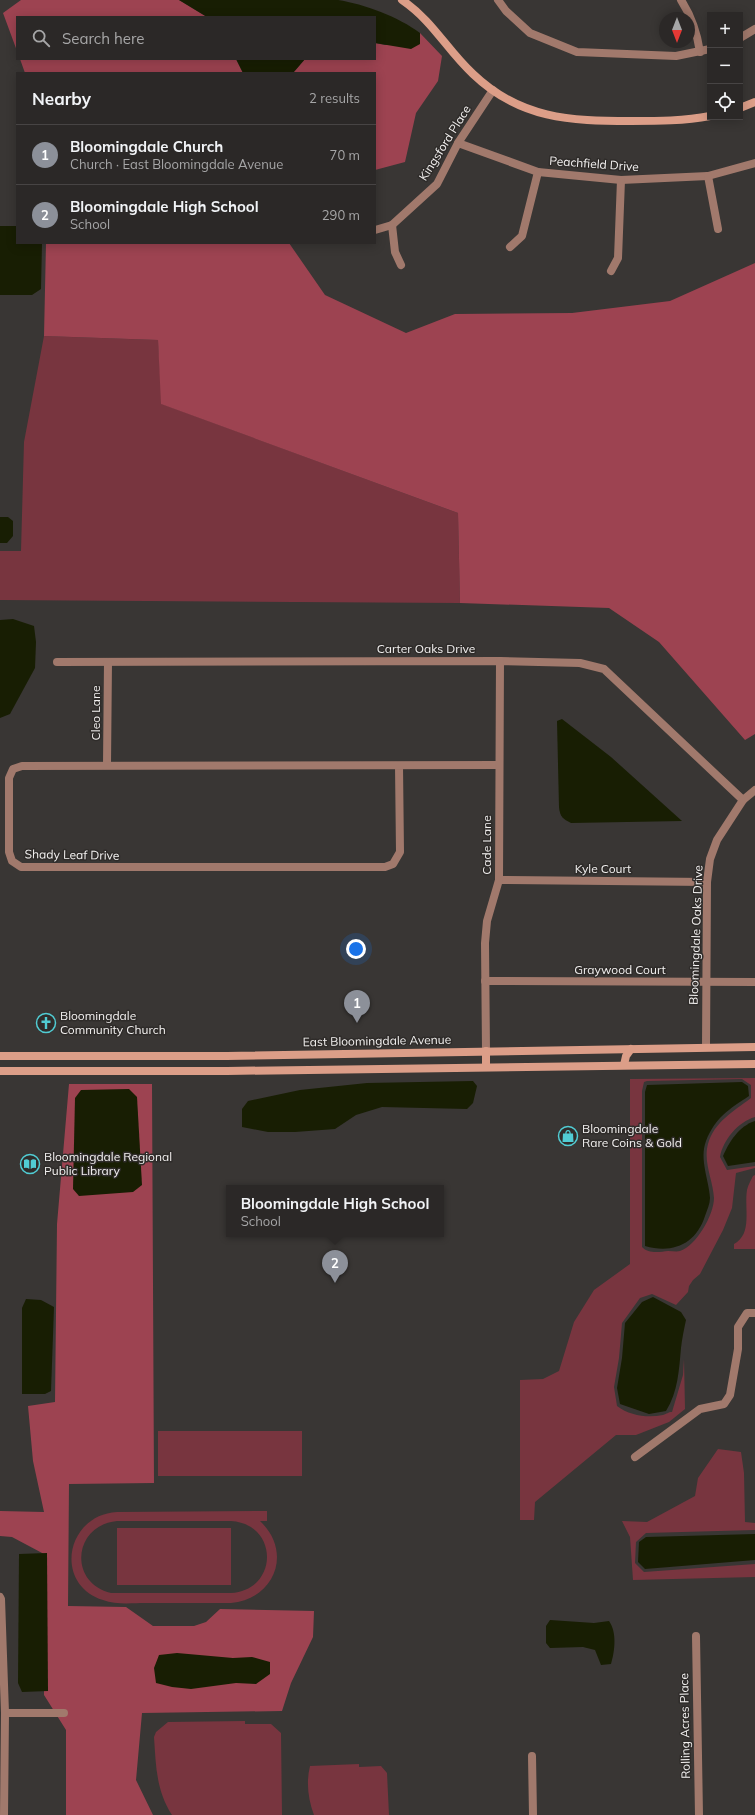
<!DOCTYPE html>
<html lang="en">
<head>
<meta charset="utf-8">
<style>
  body { margin:0; font-family:Mulish,sans-serif; background:#373433; color:#f1f3f6 }
  .controls { position:absolute; right:12px; top:12px; display:grid; overflow:hidden; border-radius:0px; box-shadow:0 2px 10px #0003 }
  .controls button { width:36px; height:36px; display:grid; place-items:center; padding:0; border:0; border-bottom:1px solid #474444; background:#2b2827; color:#f1f3f6; font:20px sans-serif }
  .compass { position:absolute; left:659px; top:12px; width:36px; height:36px; border-radius:50%; background:#2b2827; box-shadow:0 2px 10px #0003; rotate:180deg }
  .you { position:absolute; left:356px; top:949px; width:14px; height:14px; margin:-10px; border:3px solid #fff; border-radius:50%; background:#1a73e8; box-shadow:0 0 0 6px #1a73e833 }
  .badge { display:grid; place-items:center; width:26px; height:26px; border-radius:50%; background:#8c9099; color:#fff; font-size:13px; font-weight:700 }
  .pin { position:absolute; translate:-50% -33px; filter:drop-shadow(0 1px 2px #0008) }
  .pin::after { content:''; position:absolute; top:21px; width:14px; height:12px; background:inherit; clip-path:polygon(0 0,100% 0,50% 100%) }
  .popup { position:absolute; left:226px; top:1185px; width:218px; height:52px; box-sizing:border-box; display:grid; place-content:center; border-radius:0px; background:#2b2827; filter:drop-shadow(0 1px 3px #0005); font-size:13px; white-space:nowrap; color:#a6a6a7 }
  .popup b { font-size:15px; color:#f1f3f6 }
  .popup::after { content:''; position:absolute; left:50%; top:100%; margin-left:-8px; border:8px solid transparent; border-top-color:#2b2827 }
  .list { margin:0; padding:0; list-style:none }
  h2 { display:flex; justify-content:space-between; align-items:center; height:52px; margin:0; padding:0 16px; font-size:17px }
  h2 small { font-size:13px; font-weight:400; color:#a6a6a7 }
  .list li { display:grid; grid-template-columns:26px 1fr auto; gap:12px; align-items:center; box-sizing:border-box; height:60px; padding:0 16px; border-top:1px solid #474444 }
  .list b { display:block; font-size:15px; white-space:nowrap }
  .list p { margin:0; font-size:13px; white-space:nowrap; color:#a6a6a7 }
  .list em { font-size:13px; font-style:normal; color:#a6a6a7 }
  .icon { flex:none; width:22px; height:22px; fill:none; stroke:currentColor; stroke-width:2; stroke-linecap:round; stroke-linejoin:round }
  .map { position:relative; flex:none; width:755px; height:1815px; overflow:hidden }
  .search { position:absolute; background:#2b2827; box-shadow:0 2px 10px #0003; left:16px; top:16px; width:360px; height:44px; display:flex; align-items:center; gap:10px; box-sizing:border-box; padding:0 14px; border-radius:0px; color:#a6a6a7; font-size:15px }
  .panel { position:absolute; background:#2b2827; box-shadow:0 2px 10px #0003; left:16px; top:72px; width:360px; height:172px; border-radius:0px }
  .map>svg:first-child { display:block }
  .green { fill:#78353f; fill-rule:evenodd }
  .forest { fill:#9d4351 }
  .water { fill:#181e03 }
  .lines { fill:none; stroke-linecap:round; stroke-linejoin:round }
  .street { stroke:#a1796c; stroke-width:8 }
  .secondary { stroke:#dc9e88; stroke-width:8 }
  .labels { text-anchor:middle; stroke-width:3; stroke-linejoin:round; paint-order:stroke }
  .street-label { font-size:12px; fill:#f3f1f0; stroke:#2f2c2a }
  .poi-label { font-size:12px; fill:#f3f1f0; stroke:#2f2c2a; text-anchor:start }
</style>
</head>
<body>
<div class="map">
<svg width="755" height="1815" viewBox="0 0 755 1815">
  <rect width="100%" height="100%" fill="#393634"/>
  <g class="green">
    <path d="M44,336L158,340L162,404L458,513L460,603L0,600V551H21L24,442Z"/>
    <path d="M755,1078V1117C738,1122 723,1140 720,1157L727,1170L755,1166V1168L736,1173L732,1208L723,1230L700,1274L693,1280L689,1286L688,1292L676,1305L652,1294L640,1298L622,1323L619,1358L614,1387L617,1406C630,1416 648,1418 663,1415C667,1414 668,1412 672,1412L683,1375L684,1359L685,1409L669,1422L636,1435H616L535,1502L534,1520H520V1380L543,1379L559,1371L574,1322L594,1290L630,1264V1079ZM742,1079L751,1085V1098C734,1111 714,1122 708,1144C703,1162 713,1180 714,1198C714,1215 696,1246 680,1251C677,1252 672,1251 668,1251C660,1252 648,1254 642,1247V1091L644,1082L647,1081Z"/>
    <path d="M755,1175V1249H734V1244C753,1234 744,1208 747,1190C748,1185 751,1180 753,1176Z"/>
    <rect x="158" y="1431" width="144" height="45"/>
    <path d="M718,1449L741,1452L744,1473L745,1522L755,1523V1530L646,1533L636,1542L635,1563L644,1572L755,1564V1577L633,1580L630,1537L622,1521L647,1522L695,1496L698,1478Z"/>
    <path d="M267,1511V1521H260C293,1552 275,1599 231,1603C203,1603 174,1603 145,1603C132,1603 116,1605 103,1600C53,1584 66,1515 117,1512ZM231,1521C279,1524 279,1590 231,1593H111C68,1583 73,1525 117,1521Z"/>
    <rect x="117" y="1528" width="114" height="57"/>
    <path d="M245,1721V1724H271L281,1733L282,1815H172C156,1790 156,1766 154,1737L156,1732L168,1722Z"/>
    <path d="M359,1764V1767L381,1766L387,1773L389,1815H314C308,1799 306,1782 310,1766Z"/>
  </g>
  <g class="forest">
    <path d="M21,0H179L207,17H17V51L3,13Z"/>
    <path d="M420,33L442,56L438,81L416,113L405,162L375,170V73H293L305,59H375V43L385,45L420,44Z"/>
    <path d="M20,59H236L243,73H25Z"/>
    <path d="M46,243H289L325,295L406,333L455,314L572,313L670,301L755,263V734L745,740L659,642L609,608L460,603L458,513L161,404L158,340L44,336Z"/>
    <path d="M69,1084H152L154,1483L69,1484L68,1606L126,1607L153,1626H194L206,1622L220,1609L314,1611L313,1637L291,1683L282,1711L142,1713L136,1780L153,1815H66V1730L44,1695V1554L12,1537L0,1536V1511L44,1512L33,1461L28,1406L55,1402L57,1224Z"/>
  </g>
  <g class="water">
    <path d="M179,0H338C364,4 399,17 420,33V44L411,49L375,43V17H207Z"/>
    <path d="M236,59H305L293,73H243Z"/>
    <path d="M0,226H17V243H42L41,289L32,295H0Z"/>
    <path d="M0,517H8L13,521V536L7,543H0Z"/>
    <path d="M13,619L34,626L36,642L35,668L10,714L0,718V620Z"/>
    <path d="M562,719L611,757L682,821L571,823C563,819 560,817 559,807L557,721Z"/>
    <path d="M473,1081L477,1086L473,1103L467,1109L382,1107L356,1115L335,1129L295,1132H268L242,1127V1109L248,1101L300,1090L367,1083Z"/>
    <path d="M742,1082L748,1086L749,1096C729,1109 715,1118 706,1141C699,1159 709,1180 710,1198C710,1204 707,1210 705,1216C696,1244 673,1254 645,1246V1092L647,1085Z"/>
    <path d="M129,1089L137,1097L142,1185L133,1192L79,1196L73,1189L75,1098L81,1090Z"/>
    <path d="M755,1121V1162L728,1166L723,1156C729,1142 739,1126 755,1121Z"/>
    <path d="M653,1297L681,1312L686,1320C684,1329 682,1339 681,1348C679,1370 678,1392 666,1411L649,1414L620,1404L617,1388L622,1358L625,1323L642,1302Z"/>
    <path d="M26,1299L41,1300L54,1307L51,1391L45,1394H22V1308Z"/>
    <path d="M755,1534V1560L645,1569L638,1562L639,1542L646,1537Z"/>
    <path d="M47,1553L48,1691L22,1692L18,1683L19,1554Z"/>
    <path d="M550,1620L594,1623L609,1621C617,1632 615,1651 611,1664L601,1665L595,1650L583,1647L550,1648L546,1643V1626Z"/>
    <path d="M177,1653L233,1658L252,1657L270,1662V1674L256,1684L236,1683L191,1689L172,1687L156,1683L154,1668L159,1655Z"/>
  </g>
  <g class="lines">
    <g class="street">
      <path d="M498,0L506,11L530,33L577,52L676,56L710,49"/>
      <path d="M681,0C692,17 697,32 700,52"/>
      <path d="M740,38L755,29"/>
      <path d="M458,143L538,172L621,180L708,176L755,163"/>
      <path d="M708,176L718,229"/>
      <path d="M392,225L395,252L401,265"/>
      <path d="M375,230L392,225L437,184L458,143L493,90"/>
      <path d="M510,247L522,236L538,172"/>
      <path d="M611,271L618,258L621,180"/>
      <path d="M57,662L500,661L580,663L604,669L743,800"/>
      <path d="M107,765L108,662"/>
      <path d="M399,766L400,852L393,864L385,867H21L12,861L9,852V778L13,769L22,766L499,765"/>
      <path d="M499,880L707,882"/>
      <path d="M485,981L755,982"/>
      <path d="M706,1047L707,882L710,859L717,840L743,800L755,790"/>
      <path d="M486,1051L485,943L487,921L499,880L500,661"/>
      <path d="M635,1457L700,1409L724,1404L730,1395L738,1349V1327L747,1313H755"/>
      <path d="M0,1597L1,1599L5,1713L4,1815"/>
      <path d="M696,1636L699,1815"/>
      <path d="M5,1713H64"/>
      <path d="M532,1756L533,1815"/>
    </g>
    <g class="secondary">
      <path d="M402,0C434,22 446,49 473,74C520,119 570,121 631,121C658,121 684,121 710,116"/>
      <path d="M740,108L755,102"/>
      <path d="M486,1051V1067"/>
      <path d="M0,1056H227L755,1047"/>
      <path d="M624,1065L626,1056L631,1049"/>
      <path d="M0,1071H227L755,1064"/>
    </g>
  </g>
  <defs>
    <g id="church-ring" transform="scale(1)"><circle r="9.5" fill="#2f2c2a" stroke="#51ccd3" stroke-width="1.5"/><path d="M-1.2-6h2.4v3.5h3.3v2.4h-3.3V6h-2.4V-.1h-3.3v-2.4h3.3Z" fill="#51ccd3"/></g>
    <g id="shop-ring" transform="scale(1)"><circle r="9.5" fill="#2f2c2a" stroke="#51ccd3" stroke-width="1.5"/><path d="M-5-2.5h2.3a2.7 3.5 0 0 1 5.4 0H5L5.5 6h-11ZM-1.5-2.5h3a1.5 2.3 0 0 0-3 0Z" fill="#51ccd3"/></g>
    <g id="library-ring" transform="scale(1)"><circle r="9.5" fill="#2f2c2a" stroke="#51ccd3" stroke-width="1.5"/><path d="M-6-4Q-3-5.5-.7-3.5V5Q-3 3-6 4ZM6-4Q3-5.5 .7-3.5V5Q3 3 6 4Z" fill="#51ccd3"/></g>
  </defs>
  <g fill-rule="evenodd">
    <use href="#church-ring" x="46" y="1023"/>
    <use href="#shop-ring" x="568" y="1136"/>
    <use href="#library-ring" x="30" y="1164"/>
  </g>
  <g class="labels">
    <g class="street-label">
      <text transform="translate(445 143) rotate(-58)" y="4">Kingsford Place</text>
      <text transform="translate(594 164) rotate(4)" y="4">Peachfield Drive</text>
      <text x="426" y="653">Carter Oaks Drive</text>
      <text transform="translate(96 713) rotate(-90)" y="4">Cleo Lane</text>
      <text transform="translate(487 845) rotate(-90)" y="4">Cade Lane</text>
      <text transform="translate(72 855) rotate(1)" y="4">Shady Leaf Drive</text>
      <text x="603" y="873">Kyle Court</text>
      <text transform="translate(696 935) rotate(-88)" y="4">Bloomingdale Oaks Drive</text>
      <text x="620" y="974">Graywood Court</text>
      <text transform="translate(377 1041) rotate(-1)" y="4">East Bloomingdale Avenue</text>
      <text transform="translate(685 1726) rotate(-91)" y="4">Rolling Acres Place</text>
    </g>
    <g class="poi-label">
      <text x="60" y="1020">Bloomingdale<tspan x="60" dy="14">Community Church</tspan></text>
      <text x="582" y="1133">Bloomingdale<tspan x="582" dy="14">Rare Coins &amp; Gold</tspan></text>
      <text x="44" y="1161">Bloomingdale Regional<tspan x="44" dy="14">Public Library</tspan></text>
    </g>
  </g>
</svg>
<div class="controls">
<button>+</button>
<button>−</button>
<button><svg class="icon" aria-label="locate" viewBox="0 0 24 24"><circle cx="12" cy="12" r="6"/><path d="M12 2v4M12 18v4M2 12h4M18 12h4"/></svg></button>
</div>
<svg class="compass" viewBox="-18 -18 36 36"><path d="M0-13l5 13h-10z" fill="#e53935"/><path d="M0 13l5-13h-10z" fill="#a6a6a7"/></svg>
<div class="you"></div>
<div class="pin badge" style="left:357px;top:1023px">1</div>
<div class="pin badge" style="left:335px;top:1283px">2</div>
<div class="popup"><b>Bloomingdale High School</b>School</div>
<div class="search"><svg class="icon" aria-label="search" viewBox="0 0 24 24"><circle cx="10" cy="10" r="6"/><path d="M15 15l6 6"/></svg>Search here</div>
<section class="panel">
<h2>Nearby<small>2 results</small></h2>
<ul class="list">
<li><span class="badge">1</span><div><b>Bloomingdale Church</b><p>Church · East Bloomingdale Avenue</p></div><em>70 m</em></li>
<li><span class="badge">2</span><div><b>Bloomingdale High School</b><p>School</p></div><em>290 m</em></li>
</ul>
</section>
</div>
</body>
</html>
